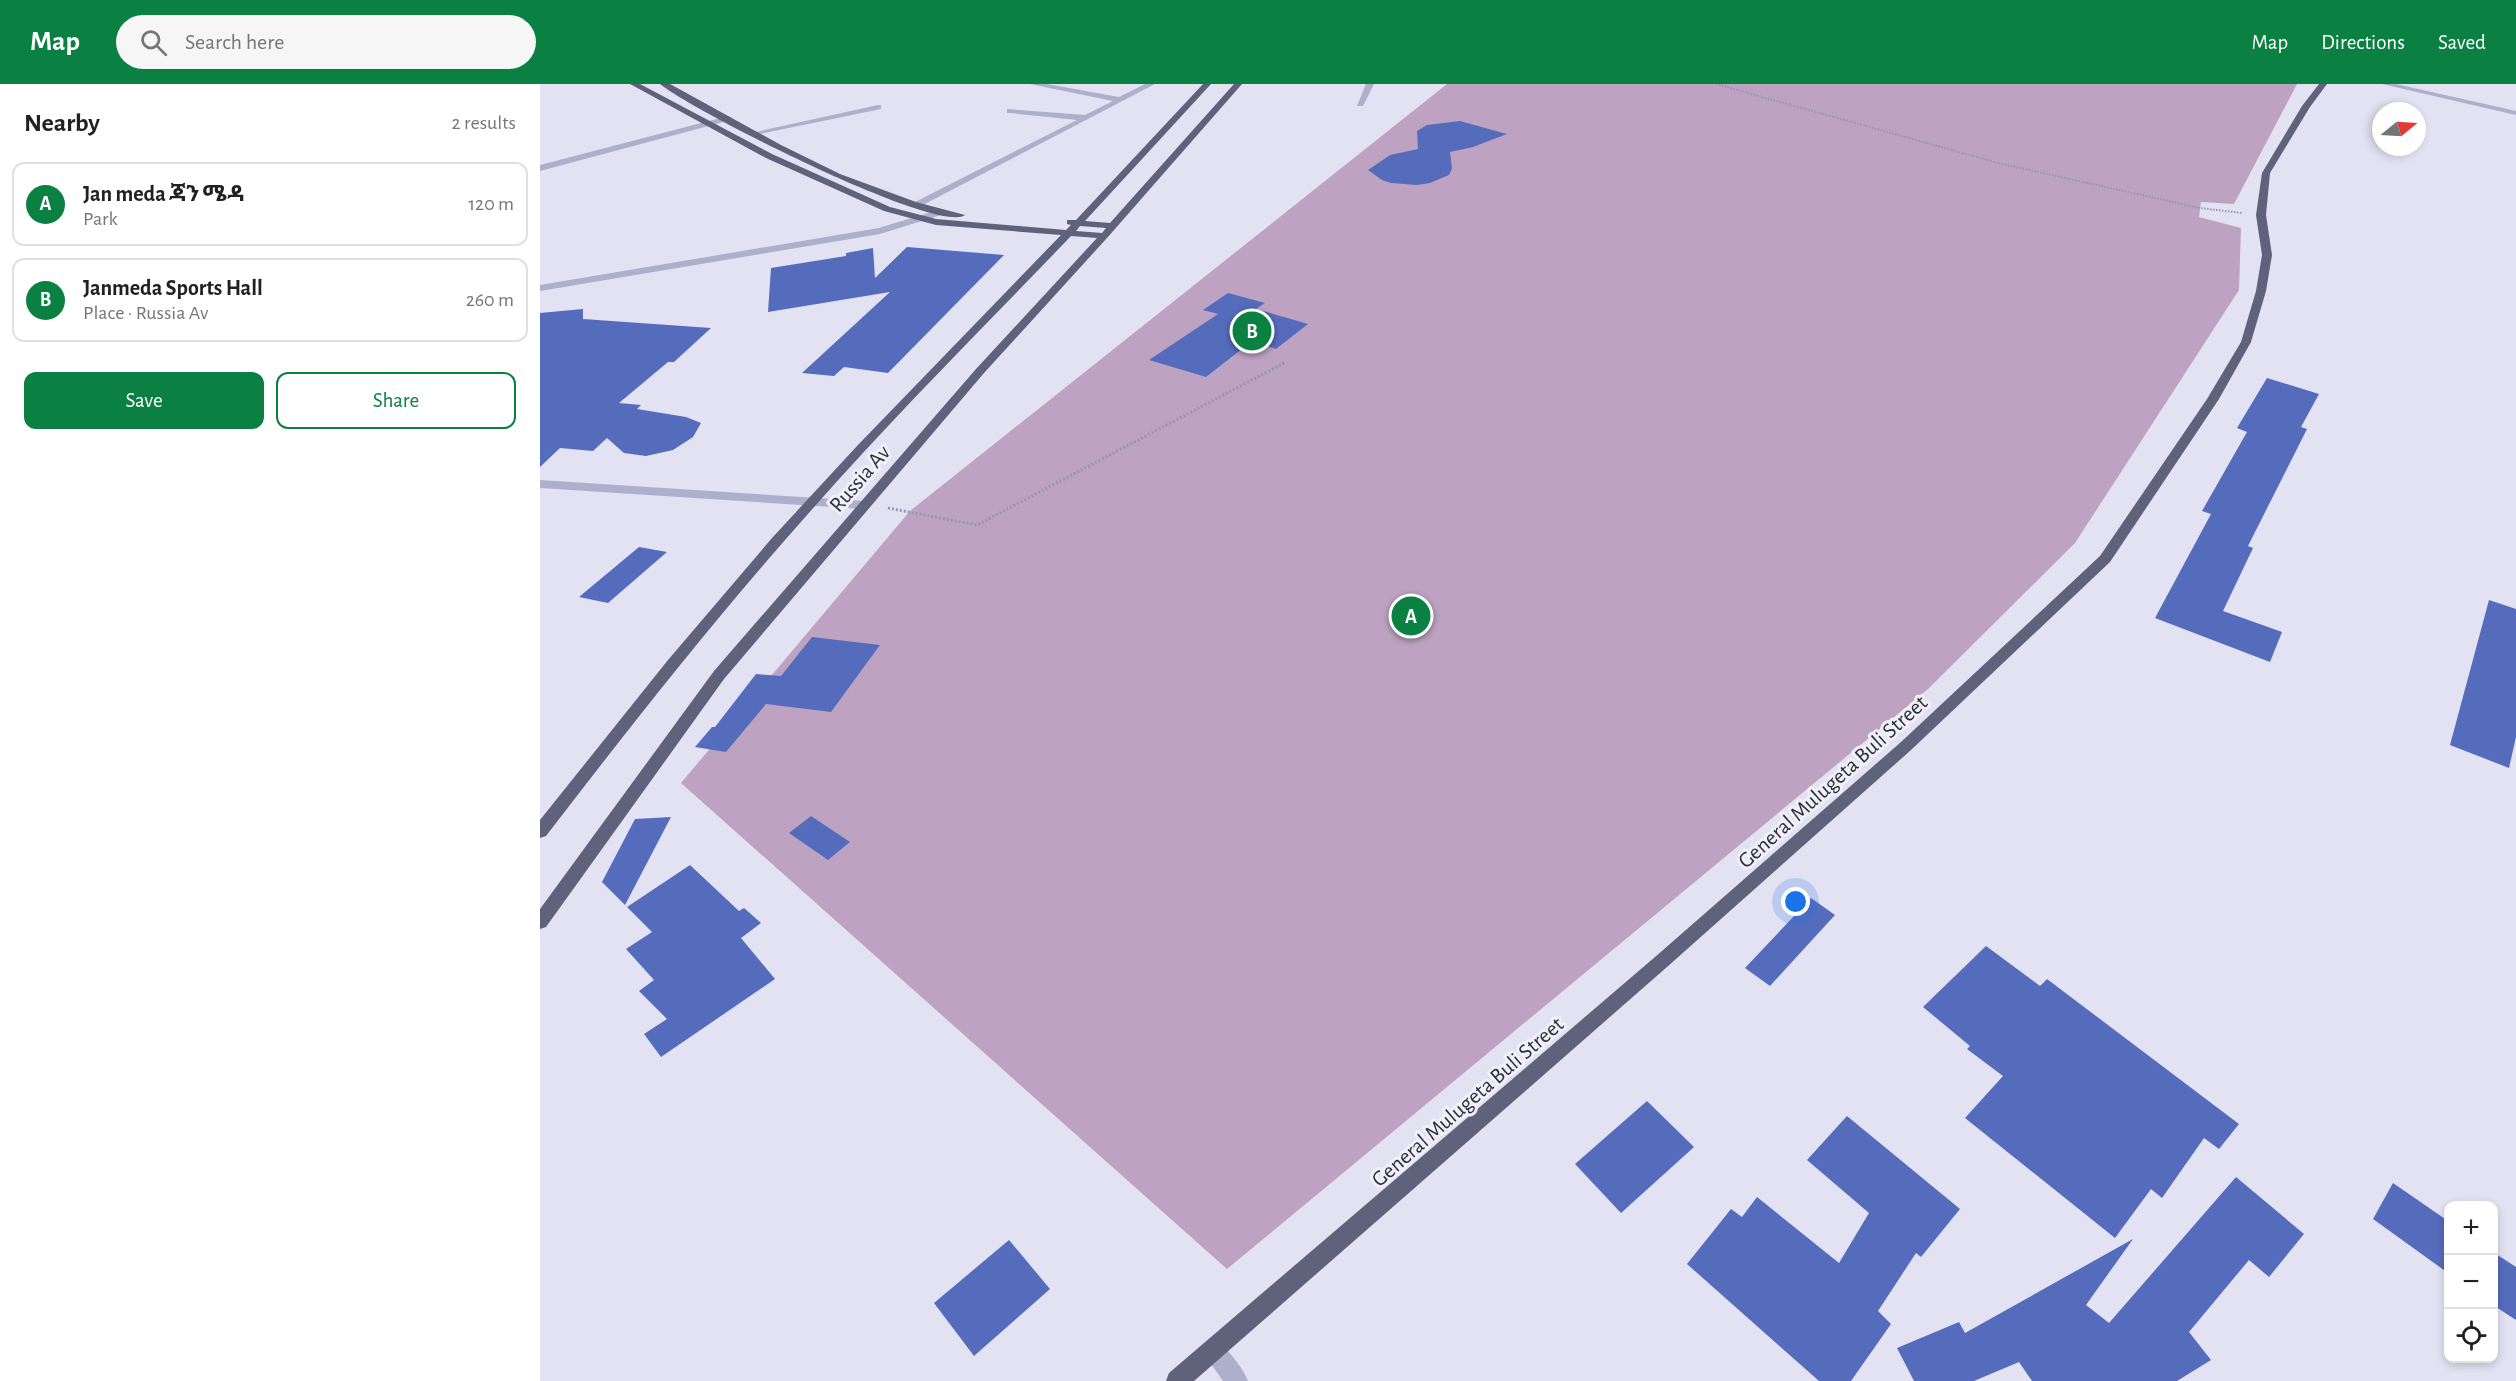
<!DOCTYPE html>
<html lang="en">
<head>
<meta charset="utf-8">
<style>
  body { margin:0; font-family:"Alegreya Sans","Noto Sans Ethiopic",sans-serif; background:#f6f6f6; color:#202124 }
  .controls { position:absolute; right:18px; bottom:18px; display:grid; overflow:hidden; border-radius:12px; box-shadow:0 3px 9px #0003 }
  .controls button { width:54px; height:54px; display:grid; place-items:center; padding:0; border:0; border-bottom:2px solid #e0e0e0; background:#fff; color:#202124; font:30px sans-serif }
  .compass { position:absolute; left:1832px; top:18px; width:54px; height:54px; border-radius:50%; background:#fff; box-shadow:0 3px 9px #0003; rotate:72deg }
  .you { position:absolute; left:1256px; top:818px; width:21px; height:21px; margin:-15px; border:4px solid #fff; border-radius:50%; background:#1a73e8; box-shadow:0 0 0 9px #1a73e833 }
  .badge { display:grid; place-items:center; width:39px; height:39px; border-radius:50%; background:#0b8043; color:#fff; font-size:20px; font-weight:700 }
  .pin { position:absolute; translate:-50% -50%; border:3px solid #fff; box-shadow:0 2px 6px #0006 }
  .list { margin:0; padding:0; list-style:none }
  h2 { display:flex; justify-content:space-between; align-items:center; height:78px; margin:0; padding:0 24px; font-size:26px }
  h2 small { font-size:20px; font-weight:400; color:#757577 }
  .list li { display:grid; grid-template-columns:39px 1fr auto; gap:18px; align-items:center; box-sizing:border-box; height:84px; margin:0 12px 12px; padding:0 12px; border:2px solid #e0e0e0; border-radius:12px }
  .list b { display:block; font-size:22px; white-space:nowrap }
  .list p { margin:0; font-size:20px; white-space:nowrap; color:#757577 }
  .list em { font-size:20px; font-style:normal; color:#757577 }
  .actions { display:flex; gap:12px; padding:18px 24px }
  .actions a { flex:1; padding:14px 0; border:2px solid #0b8043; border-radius:12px; text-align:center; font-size:21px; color:#0b8043 }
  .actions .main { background:#0b8043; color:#fff }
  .icon { flex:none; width:33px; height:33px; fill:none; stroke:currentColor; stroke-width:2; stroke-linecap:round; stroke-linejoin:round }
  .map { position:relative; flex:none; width:1976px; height:1297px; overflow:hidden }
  header { display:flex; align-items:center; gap:36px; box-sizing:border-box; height:84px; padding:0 30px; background:#0b8043; color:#fff }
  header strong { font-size:28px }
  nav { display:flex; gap:33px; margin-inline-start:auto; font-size:21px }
  .search { width:420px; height:54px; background:#f6f6f6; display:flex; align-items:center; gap:15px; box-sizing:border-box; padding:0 21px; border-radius:33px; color:#757577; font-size:22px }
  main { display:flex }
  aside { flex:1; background:#fff }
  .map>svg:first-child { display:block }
  .green { fill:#bda3c1 }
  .building { fill:#556cbd }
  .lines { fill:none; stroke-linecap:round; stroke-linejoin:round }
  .path-far1 { stroke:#9596b1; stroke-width:2; stroke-dasharray:1.5 1.5; stroke-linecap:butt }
  .path { stroke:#9596b1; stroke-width:3; stroke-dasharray:2 2; stroke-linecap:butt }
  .minor { fill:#aeafca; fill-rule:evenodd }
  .major { fill:#5f627a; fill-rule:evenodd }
  .labels { text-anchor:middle; stroke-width:6; stroke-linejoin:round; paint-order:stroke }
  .street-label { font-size:22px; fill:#2c2e39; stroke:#f0effa }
</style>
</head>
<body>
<header>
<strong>Map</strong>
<div class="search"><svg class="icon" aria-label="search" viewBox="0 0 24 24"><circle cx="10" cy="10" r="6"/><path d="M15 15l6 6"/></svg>Search here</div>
<nav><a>Map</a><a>Directions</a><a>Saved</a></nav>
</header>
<main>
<aside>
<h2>Nearby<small>2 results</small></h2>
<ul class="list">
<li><span class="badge">A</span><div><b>Jan meda ጃን ሜዳ</b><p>Park</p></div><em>120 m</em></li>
<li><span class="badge">B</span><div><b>Janmeda Sports Hall</b><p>Place · Russia Av</p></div><em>260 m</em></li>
</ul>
<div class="actions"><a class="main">Save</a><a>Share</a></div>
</aside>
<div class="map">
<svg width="1976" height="1297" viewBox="0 0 1976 1297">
  <rect width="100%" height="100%" fill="#e3e2f2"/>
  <path class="green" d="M907,0H1757L1694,120L1661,118L1659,133L1701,144L1699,206L1535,459L1388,605L687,1185L141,699L370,427Z"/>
  <g class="building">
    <path d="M920,37L967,50L933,63L910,68L912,85L909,91L890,99L877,101L851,99L842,96L828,86L850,71L878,65L877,47L887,41Z"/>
    <path d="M367,163L464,171L348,289L304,283L294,292L262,289L350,208L228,228L231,184L306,172V169L333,164L335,194Z"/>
    <path d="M688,209L725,219L716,225L768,240L736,265L712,257L666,293L609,276L678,230L663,226Z"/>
    <path d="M43,225V235L171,244L134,278H128L79,319L101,321L97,325L146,333L161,339L153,353L133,366L106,372L84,369L67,354L53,367L20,364L0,383V229Z"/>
    <path d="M1727,294L1779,310L1761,343L1767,345L1708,462L1713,464L1683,527L1742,548L1730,578L1615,534L1671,430L1662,427L1707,348L1697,344Z"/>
    <path d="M99,463L127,468L68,519L39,513Z"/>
    <path d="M1949,516L1976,525V653L1969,684L1910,661Z"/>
    <path d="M272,553L340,561L291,628L226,620L186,668L155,663L172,643H175L216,590L241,592Z"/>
    <path d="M271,732L310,758L288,776L249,749Z"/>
    <path d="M131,733L85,821L62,798L95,735Z"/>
    <path d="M150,781L199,827L204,824L221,839L201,854L235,895L121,973L104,950L127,935L99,907L114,896L86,865L112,848L87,823Z"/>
    <path d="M1271,814L1295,831L1230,902L1205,884Z"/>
    <path d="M1446,862L1500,902L1507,895L1699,1040L1679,1065L1664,1054L1622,1114L1611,1105L1575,1154L1425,1034L1463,992L1427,965L1430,962L1383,923Z"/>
    <path d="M1107,1017L1154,1063L1081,1129L1035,1080Z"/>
    <path d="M1307,1032L1420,1125L1381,1173L1376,1169L1338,1227L1351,1240L1311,1297H1279L1147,1180L1191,1125L1202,1133L1217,1113L1299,1179L1329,1129L1267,1076Z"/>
    <path d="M1696,1093L1764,1150L1729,1193L1709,1176L1649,1248L1671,1276L1637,1297H1492L1479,1278L1434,1297H1374L1357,1264L1419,1238L1425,1249L1593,1155L1546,1221L1569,1239Z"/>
    <path d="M1853,1099L1908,1137V1189L1833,1135Z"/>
    <path d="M469,1156L510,1205L434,1272L394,1219Z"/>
    <path d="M1953,1168L1976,1183V1236L1953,1221Z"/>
  </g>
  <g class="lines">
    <path class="path-far1" d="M1176,0L1458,79L1660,124L1702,129"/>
    <path class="path" d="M348,424L437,441L746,278"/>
    <g class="minor">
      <path d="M490,0H507L579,13L605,0H615L379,123H373V119L537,36L470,29H467V25L545,31L573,17Z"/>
      <path d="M826,0H834L823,22H817Z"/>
      <path d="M1842,0H1856L1976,27V31Z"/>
      <path d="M338,21H341V25L215,51L211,49Z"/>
      <path d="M188,32L192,34L191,36L0,87V81Z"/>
      <path d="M401,125L406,128L404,130L340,150L0,207V201L339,144Z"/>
      <path d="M0,396L324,417L330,421L324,425L0,404Z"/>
      <path d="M673,1256C687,1262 702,1283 708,1297H683L662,1267L665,1259Z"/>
    </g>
    <g class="major">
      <path d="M90,0H100L232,70L350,123L396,135L526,146L531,141L527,140V136H536L663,0H671L545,137L570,139L694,0H702L567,154L444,289L184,595L6,843L0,845V825L174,587L436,285L557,154L531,152C445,242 357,329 275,422C180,528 92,640 6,752L0,754V736L128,576L232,454L317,362L521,151L396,141L344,127L226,74ZM540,142L566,144L562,149L536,147Z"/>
      <path d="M120,0H130L241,61L300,90L376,118L425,131C397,151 151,26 120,0Z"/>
      <path d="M1779,0H1787L1770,23L1730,89L1726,131L1732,171L1726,207L1711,258L1679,315L1570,478L1371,666L1127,883L654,1297H626L629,1289L1115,873L1361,658L1560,472L1667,315L1701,258L1716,207L1722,171L1716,131L1722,89L1762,22Z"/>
    </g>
  </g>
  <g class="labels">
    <g class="street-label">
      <text transform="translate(319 394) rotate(-49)" y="8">Russia Av</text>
      <text transform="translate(1292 697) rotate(-42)" y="8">General Mulugeta Buli Street</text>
      <text transform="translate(927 1017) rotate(-41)" y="8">General Mulugeta Buli Street</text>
    </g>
  </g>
</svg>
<div class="controls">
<button>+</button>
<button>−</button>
<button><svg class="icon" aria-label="locate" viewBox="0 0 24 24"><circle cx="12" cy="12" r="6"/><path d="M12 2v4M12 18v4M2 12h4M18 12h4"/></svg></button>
</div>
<svg class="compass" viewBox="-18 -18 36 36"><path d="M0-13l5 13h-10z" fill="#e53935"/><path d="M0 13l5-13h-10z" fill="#757577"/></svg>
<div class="you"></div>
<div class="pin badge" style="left:871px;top:532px">A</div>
<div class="pin badge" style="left:712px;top:247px">B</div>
</div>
</main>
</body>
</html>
